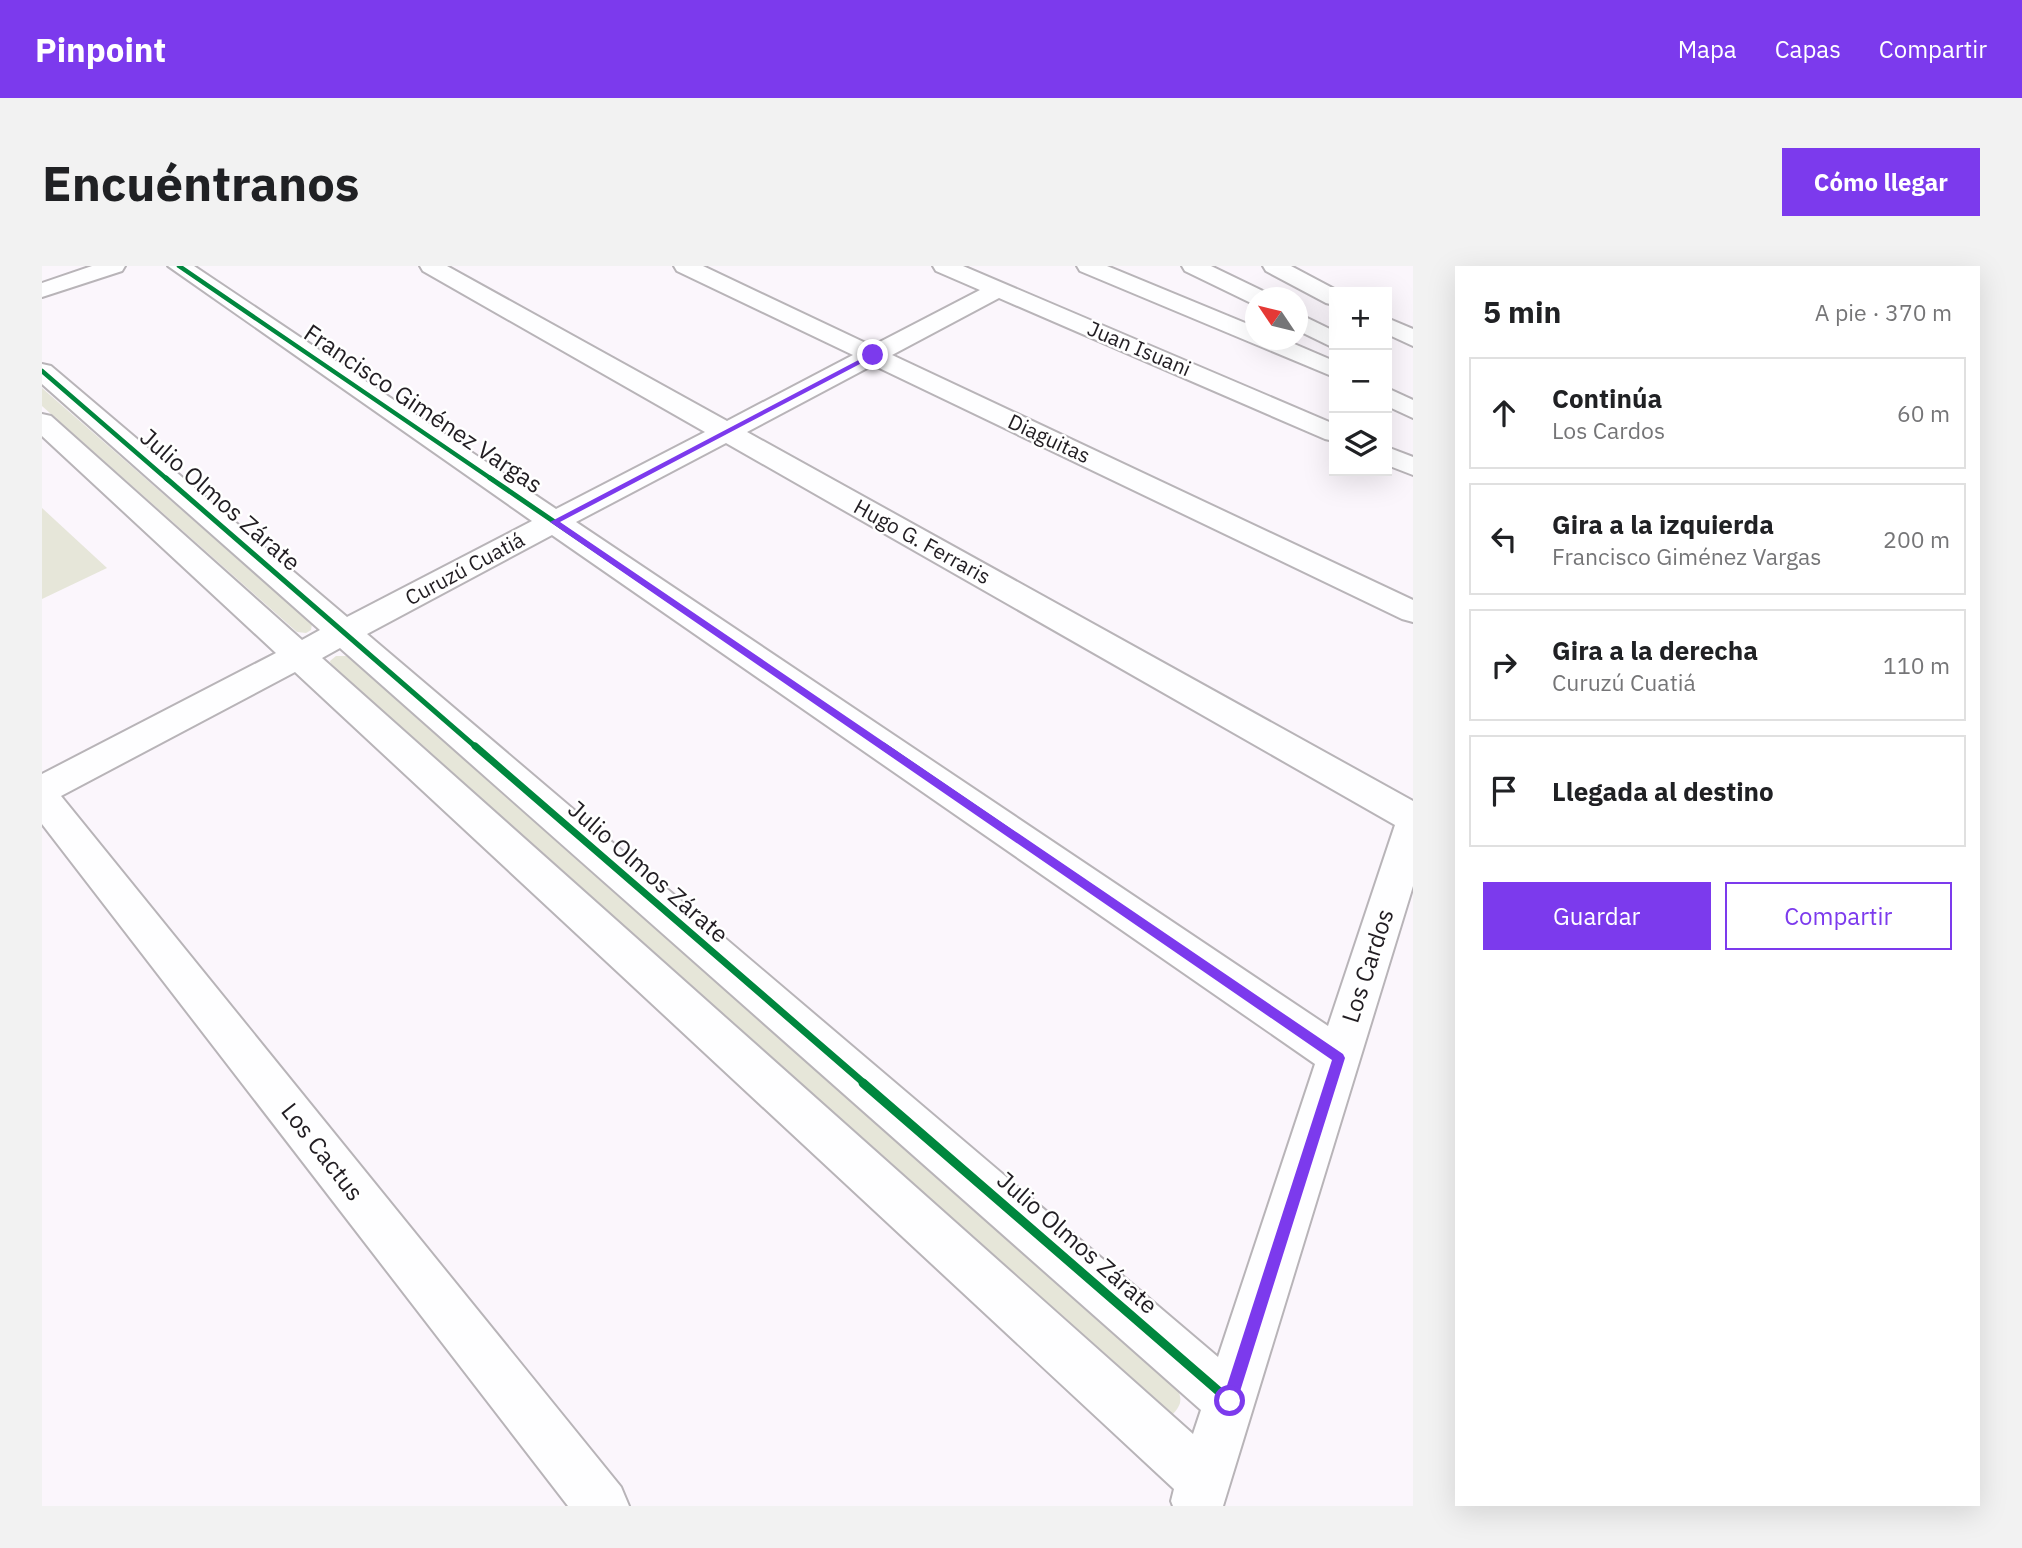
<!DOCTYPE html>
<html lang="es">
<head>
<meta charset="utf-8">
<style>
  body { margin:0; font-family:"IBM Plex Sans",sans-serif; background:#f2f2f2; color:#202124 }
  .controls { position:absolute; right:21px; top:21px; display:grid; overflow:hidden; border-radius:0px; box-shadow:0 7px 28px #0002 }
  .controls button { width:63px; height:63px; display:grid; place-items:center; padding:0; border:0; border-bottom:2px solid #e0e0e0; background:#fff; color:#202124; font:35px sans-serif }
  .compass { position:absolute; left:1203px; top:21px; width:63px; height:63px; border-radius:50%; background:#fff; box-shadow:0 7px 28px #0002; rotate:305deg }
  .stop { position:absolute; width:21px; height:21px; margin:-16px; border:5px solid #7c3aed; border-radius:50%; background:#fff }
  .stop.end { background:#7c3aed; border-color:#fff; box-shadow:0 2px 7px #0008 }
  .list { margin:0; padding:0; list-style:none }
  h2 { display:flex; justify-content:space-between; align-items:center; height:91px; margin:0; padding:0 28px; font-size:30px }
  h2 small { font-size:23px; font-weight:400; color:#757577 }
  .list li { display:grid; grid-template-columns:46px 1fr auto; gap:21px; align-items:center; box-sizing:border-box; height:112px; margin:0 14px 14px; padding:0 14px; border:2px solid #e0e0e0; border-radius:0px }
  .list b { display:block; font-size:26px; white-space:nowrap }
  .list p { margin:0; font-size:23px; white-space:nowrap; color:#757577 }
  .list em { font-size:23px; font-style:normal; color:#757577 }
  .actions { display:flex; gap:14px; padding:21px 28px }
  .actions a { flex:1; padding:16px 0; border:2px solid #7c3aed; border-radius:0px; text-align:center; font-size:24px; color:#7c3aed }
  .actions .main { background:#7c3aed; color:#fff }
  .icon { flex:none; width:38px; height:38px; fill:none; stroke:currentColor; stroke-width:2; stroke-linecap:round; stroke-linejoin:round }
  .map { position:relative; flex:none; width:1371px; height:1240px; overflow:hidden; border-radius:0px }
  header { display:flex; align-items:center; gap:42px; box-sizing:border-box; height:98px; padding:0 35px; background:#7c3aed; color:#fff }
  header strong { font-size:33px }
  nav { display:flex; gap:38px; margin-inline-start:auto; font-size:24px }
  .intro { display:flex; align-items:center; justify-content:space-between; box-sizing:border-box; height:168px; padding:0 42px }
  h1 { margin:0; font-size:49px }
  .button { padding:18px 32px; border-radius:0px; background:#7c3aed; color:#fff; font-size:24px; font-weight:700 }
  main { display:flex; gap:42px; padding:0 42px }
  aside { flex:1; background:#fff; border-radius:0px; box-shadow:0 7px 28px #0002 }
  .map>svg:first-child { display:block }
  .green { fill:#e6e6d9 }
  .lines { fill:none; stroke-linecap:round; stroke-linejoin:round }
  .minor-casing { stroke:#b8b4b8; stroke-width:4 }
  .highway-casing { stroke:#b8b4b8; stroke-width:4 }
  .minor { fill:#fefeff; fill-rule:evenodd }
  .highway { fill:#fefeff; fill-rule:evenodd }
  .cycleway-far3-casing { stroke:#fff; stroke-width:7 }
  .cycleway-far2-casing { stroke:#fff; stroke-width:9 }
  .cycleway-far1-casing { stroke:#fff; stroke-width:11 }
  .cycleway-casing { stroke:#fff; stroke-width:13 }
  .cycleway-far3 { stroke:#00873e; stroke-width:4.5 }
  .cycleway-far2 { stroke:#00873e; stroke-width:5 }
  .cycleway-far1 { stroke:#00873e; stroke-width:7 }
  .cycleway { stroke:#00873e; stroke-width:9 }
  .route { fill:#7c3aed }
  .labels { text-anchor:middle; stroke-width:5; stroke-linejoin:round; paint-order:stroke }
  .far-street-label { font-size:21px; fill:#211d22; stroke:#fff }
  .street-label { font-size:24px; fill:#211d22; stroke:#fff }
</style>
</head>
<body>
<header>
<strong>Pinpoint</strong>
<nav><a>Mapa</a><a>Capas</a><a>Compartir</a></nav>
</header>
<div class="intro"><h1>Encuéntranos</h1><a class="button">Cómo llegar</a></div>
<main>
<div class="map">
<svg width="1371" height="1240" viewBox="0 0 1371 1240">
  <rect width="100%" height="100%" fill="#fbf6fc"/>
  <g class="green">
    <path d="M0,122L270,358L269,364L264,367L255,366L0,140Z"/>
    <path d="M0,242L65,302L0,333Z"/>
    <path d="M294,390H305L1131,1116C1140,1130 1142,1137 1130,1149L1115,1147L289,399L288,395Z"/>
  </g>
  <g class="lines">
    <g class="minor-casing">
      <g id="minor">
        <path d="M50,0H83L80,5L0,31V17Z"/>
        <path d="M126,0H152L514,243L663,166L381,5L378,0H405L685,155L811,89L635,5L632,0H661L830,80L938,24L894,5L891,0H921L1292,158V175L1283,173L957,32L850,89L1371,334V356L1360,353L831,99L705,166L1371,535V620L1181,1240H1131L1129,1235L1132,1223L253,406L19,530L579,1221L587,1240H526L0,558V508L234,387L0,170V148L9,150L260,374L278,364L0,118V98L9,100L305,351L490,255ZM684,177L1353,559L1286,760L534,256ZM510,269L1273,798L1176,1091L325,368ZM298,382L1159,1144L1151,1168L280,392Z"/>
        <path d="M1221,0H1249L1298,26H1292V39L1284,37L1224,5Z"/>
        <path d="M1345,52L1371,63V80L1345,68Z"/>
        <path d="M1345,181L1371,191V209L1345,199Z"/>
      </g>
    </g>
    <g class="highway-casing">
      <g id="highway">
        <path d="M1035,0H1065L1213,61V74H1243L1292,95V111L1038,5Z"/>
        <path d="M1140,0H1169L1225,27L1228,32H1213V38L1209,37L1143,5Z"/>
        <path d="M1255,47L1292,65V82L1255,64Z"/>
        <path d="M1345,122L1371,134V152L1345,140Z"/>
      </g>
    </g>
    <use href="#minor" class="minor"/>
    <use href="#highway" class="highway"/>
    <g class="cycleway-far3-casing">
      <g id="cycleway-far3">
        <path d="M137,0L451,214"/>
        <path d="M0,105L126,214"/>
      </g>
    </g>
    <g class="cycleway-far2-casing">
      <g id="cycleway-far2">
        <path d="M124,212L435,482"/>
        <path d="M448,212L844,482"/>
      </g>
    </g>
    <g class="cycleway-far1-casing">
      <g id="cycleway-far1">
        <path d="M433,480L823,818"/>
        <path d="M841,480L1297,791"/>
      </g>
    </g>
    <g class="cycleway-casing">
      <path id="cycleway" d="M821,817L1188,1135"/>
    </g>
    <use href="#cycleway-far3" class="cycleway-far3"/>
    <use href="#cycleway-far2" class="cycleway-far2"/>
    <use href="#cycleway-far1" class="cycleway-far1"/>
    <use href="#cycleway" class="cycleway"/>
  </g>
  <path class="route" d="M828,88L835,89L518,256L1301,788L1303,792L1195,1135L1193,1141L1188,1143L1182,1141L1180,1135L1290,794L508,256Z"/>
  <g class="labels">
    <g class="far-street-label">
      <text transform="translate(1097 83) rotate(23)" y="7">Juan Isuani</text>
      <text transform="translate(1007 173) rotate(25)" y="7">Diaguitas</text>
      <text transform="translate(880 276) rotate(29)" y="7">Hugo G. Ferraris</text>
      <text transform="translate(423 303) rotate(-28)" y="7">Curuzú Cuatiá</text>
    </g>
    <g class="street-label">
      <text transform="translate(381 143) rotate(34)" y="8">Francisco Giménez Vargas</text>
      <text transform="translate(178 234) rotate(41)" y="8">Julio Olmos Zárate</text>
      <text transform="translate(606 606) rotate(41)" y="8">Julio Olmos Zárate</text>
      <text transform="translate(1326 700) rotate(-72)" y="8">Los Cardos</text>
      <text transform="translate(280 886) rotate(52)" y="8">Los Cactus</text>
      <text transform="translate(1035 977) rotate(41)" y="8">Julio Olmos Zárate</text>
    </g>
  </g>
</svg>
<div class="controls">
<button>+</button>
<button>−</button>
<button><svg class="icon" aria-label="layers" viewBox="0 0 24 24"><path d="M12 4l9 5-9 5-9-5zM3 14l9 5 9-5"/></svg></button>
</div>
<svg class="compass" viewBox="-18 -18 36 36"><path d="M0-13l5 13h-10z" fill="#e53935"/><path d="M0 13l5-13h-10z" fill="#757577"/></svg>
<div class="stop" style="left:1188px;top:1135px"></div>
<div class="stop end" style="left:831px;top:89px"></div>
</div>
<aside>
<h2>5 min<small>A pie · 370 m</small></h2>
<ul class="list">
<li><svg class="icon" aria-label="ahead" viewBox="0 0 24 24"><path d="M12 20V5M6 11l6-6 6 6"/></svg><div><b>Continúa</b><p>Los Cardos</p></div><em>60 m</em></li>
<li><svg class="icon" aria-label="left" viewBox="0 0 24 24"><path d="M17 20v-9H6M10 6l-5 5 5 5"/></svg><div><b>Gira a la izquierda</b><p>Francisco Giménez Vargas</p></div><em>200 m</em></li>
<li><svg class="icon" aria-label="right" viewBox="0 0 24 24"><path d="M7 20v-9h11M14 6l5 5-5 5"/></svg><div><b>Gira a la derecha</b><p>Curuzú Cuatiá</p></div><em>110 m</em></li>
<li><svg class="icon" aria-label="arrive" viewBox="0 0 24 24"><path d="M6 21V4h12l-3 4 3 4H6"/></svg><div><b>Llegada al destino</b></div></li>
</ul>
<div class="actions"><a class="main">Guardar</a><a>Compartir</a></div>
</aside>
</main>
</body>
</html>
